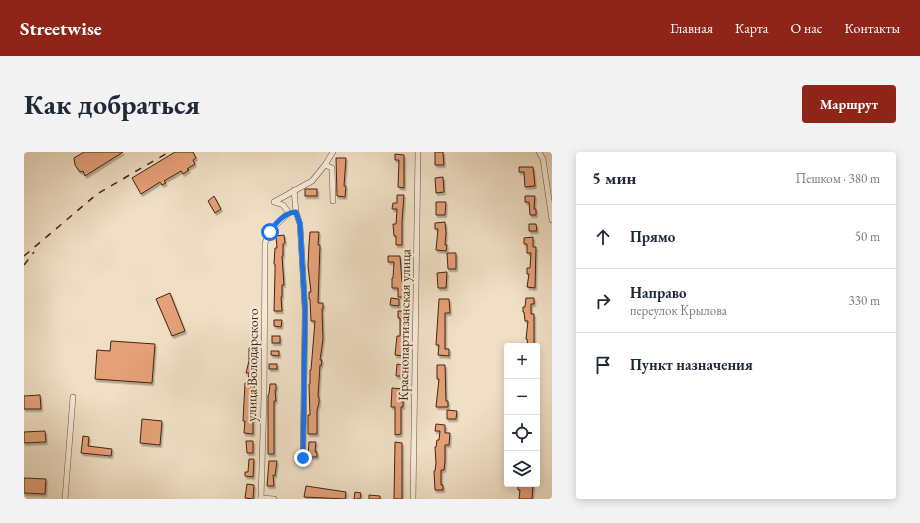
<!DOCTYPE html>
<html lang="ru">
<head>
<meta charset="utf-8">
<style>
  body { margin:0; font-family:"EB Garamond",serif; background:#f2f2f3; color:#1f2937 }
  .controls { position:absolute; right:12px; bottom:12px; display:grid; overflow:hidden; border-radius:4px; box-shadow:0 2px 10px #0003 }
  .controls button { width:36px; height:36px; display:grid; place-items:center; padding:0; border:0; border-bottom:1px solid #e0e1e3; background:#fff; color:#1f2937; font:20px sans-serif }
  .stop { position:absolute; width:12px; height:12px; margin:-9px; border:3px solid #1a73e8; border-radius:50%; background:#fff }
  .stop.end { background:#1a73e8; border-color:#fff; box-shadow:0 1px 4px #0008 }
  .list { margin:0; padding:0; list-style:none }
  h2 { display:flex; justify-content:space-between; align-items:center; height:52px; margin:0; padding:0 16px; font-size:17px }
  h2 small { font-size:13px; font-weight:400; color:#747a83 }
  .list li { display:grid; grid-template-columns:26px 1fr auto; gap:12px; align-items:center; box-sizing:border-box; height:64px; padding:0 16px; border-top:1px solid #e0e1e3 }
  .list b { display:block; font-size:15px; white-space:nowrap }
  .list p { margin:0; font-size:13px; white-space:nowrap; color:#747a83 }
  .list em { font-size:13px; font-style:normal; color:#747a83 }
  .icon { flex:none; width:22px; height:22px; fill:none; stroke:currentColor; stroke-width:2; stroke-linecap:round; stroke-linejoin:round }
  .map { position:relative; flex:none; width:528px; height:347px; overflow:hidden; border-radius:4px }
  header { display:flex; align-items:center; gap:24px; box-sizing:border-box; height:56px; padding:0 20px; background:#8f2418; color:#fff }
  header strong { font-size:19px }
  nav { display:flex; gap:22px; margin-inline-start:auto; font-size:14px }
  .intro { display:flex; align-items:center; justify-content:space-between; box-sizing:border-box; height:96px; padding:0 24px }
  h1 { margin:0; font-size:28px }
  .button { padding:10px 18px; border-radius:4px; background:#8f2418; color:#fff; font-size:14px; font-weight:700 }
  main { display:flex; gap:24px; padding:0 24px }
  aside { flex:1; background:#fff; border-radius:4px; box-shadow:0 2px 10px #0003 }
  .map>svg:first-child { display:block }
  .building { fill:#e5a078; stroke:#40250f; filter:url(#shadow) }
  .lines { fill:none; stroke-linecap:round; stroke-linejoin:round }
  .minor-casing { stroke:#6c543c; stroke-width:6 }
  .minor { stroke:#f5ead9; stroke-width:5 }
  .rail { stroke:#40250f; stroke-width:1.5; stroke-dasharray:7 7; stroke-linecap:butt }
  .route { stroke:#1a73e8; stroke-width:5 }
  .labels { text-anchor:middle; stroke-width:4; stroke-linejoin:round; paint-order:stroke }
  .street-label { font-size:14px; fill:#40250f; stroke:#f5ead9 }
</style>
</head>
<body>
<header>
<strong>Streetwise</strong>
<nav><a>Главная</a><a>Карта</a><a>О нас</a><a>Контакты</a></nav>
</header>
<div class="intro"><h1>Как добраться</h1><a class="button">Маршрут</a></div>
<main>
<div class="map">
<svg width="528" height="347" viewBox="0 0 528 347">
  <defs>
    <filter id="shadow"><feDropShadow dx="1.5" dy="2.5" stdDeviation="0" flood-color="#0004"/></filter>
  </defs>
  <rect width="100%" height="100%" fill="#f0dfc5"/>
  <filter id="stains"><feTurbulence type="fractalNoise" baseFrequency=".005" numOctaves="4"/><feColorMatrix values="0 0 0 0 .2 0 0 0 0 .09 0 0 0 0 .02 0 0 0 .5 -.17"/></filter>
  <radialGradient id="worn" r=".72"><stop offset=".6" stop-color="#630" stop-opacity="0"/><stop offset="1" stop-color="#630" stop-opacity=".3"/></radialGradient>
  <g class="building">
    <path d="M60,0H99L61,24L59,19L56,20L51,13L50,6Z"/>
    <path d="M151,0H169L172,6L169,8L171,12L163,17L165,18L159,22L157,19L140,29L142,31L138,33L136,30L117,42L108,26Z"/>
    <path d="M411,0H419L420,13H411Z"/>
    <path d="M371,2L380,3V36L374,35L375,8H371Z"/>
    <path d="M312,6H322L320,34H322L321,45L313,44Z"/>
    <path d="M495,15H509L511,34L501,35L500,20H495Z"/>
    <path d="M419,25L420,40L412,41L411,26Z"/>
    <rect x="281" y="37" width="12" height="7"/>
    <path d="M373,43H380L378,69V93H372V84H370L369,72H372L373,57H368L369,51H373Z"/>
    <path d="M190,44L197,57L191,61L184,49Z"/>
    <path d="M501,44H511L510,57H512V63H506L505,50H501Z"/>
    <path d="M412,50H422L421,63H412Z"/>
    <path d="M421,70L422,81L421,93H423L422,99L412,98L414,77H411V71Z"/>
    <path d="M505,72H512L513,79H505Z"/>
    <path d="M286,80H295L294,93H296L294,151H299V157H298L299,187L296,208H298L297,214L296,213L294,245H295V251L293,258V282H284V263H286L285,232H286V218H287L291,169H287L286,147H285V140H287L284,114L285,93Z"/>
    <path d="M260,83L261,91L259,92V104H258L260,133H258V145H257L258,159H250L251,120V112H250L251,96H253L252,84Z"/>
    <path d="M509,85V95H512L511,136L503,135L505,122H503V116H506L507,101H503V92H500V86Z"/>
    <path d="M423,101H432V117H424Z"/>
    <path d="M364,104H376L378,130H380V140H381V145H374V136H368V126H369L370,110H364Z"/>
    <path d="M423,120L422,136H414L413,121Z"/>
    <path d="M146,141L161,179L148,184L132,147Z"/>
    <path d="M367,146L375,147V154L366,153Z"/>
    <path d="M502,146H510V152H507V162H510V194H504L503,187H502L504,169H501L500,160H499V155H501Z"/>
    <path d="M415,147H425L426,161H421V197H425V204L414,203L415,193H412Z"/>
    <path d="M374,159H383L382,193H381L380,204L371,203L373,184H376V166H374Z"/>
    <path d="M250,168H258L257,175L250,174Z"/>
    <rect x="248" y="184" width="8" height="7"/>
    <path d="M87,189L131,192L128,231L71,227L73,198L86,199Z"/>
    <path d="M225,196H232L230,247H229V282L220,281L221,269H219L221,231H224L225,221H222L225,209Z"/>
    <path d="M247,199H255V204L247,203Z"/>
    <rect x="245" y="212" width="8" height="5"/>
    <path d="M373,212L379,213L378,224H372Z"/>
    <path d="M413,213H421L422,249H424V255H412L415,227H413Z"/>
    <path d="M246,232H252V238H251L252,249H250V302H244V243L245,242Z"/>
    <path d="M368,236L379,237V255H377V282L371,283V255H367Z"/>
    <path d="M16,243L17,257H0V244Z"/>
    <path d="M423,258L433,259L432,267H423Z"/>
    <path d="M118,267L138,269L136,293L116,291Z"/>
    <path d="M412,272L421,273V281H426L425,293H421V309L420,318H417V333H419V338H411L410,319H411L412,311L411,295H412L413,288H415L416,279H411Z"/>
    <path d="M21,279L22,290L0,291V280Z"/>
    <path d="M59,284L65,285L64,294L88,297L87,304L57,301Z"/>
    <path d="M222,289H229V301H223Z"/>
    <path d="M285,290H292L291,300H293V305H284Z"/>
    <path d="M371,290L378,291V347H370Z"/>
    <path d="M225,307H230L229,325L221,324V320H224Z"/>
    <path d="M245,309H253L251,324L249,323L250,334H243Z"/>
    <path d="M0,326L22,327L21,342L0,341Z"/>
    <path d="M223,332L230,333L229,347L221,346Z"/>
    <path d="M494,332H509L508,347H495L496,338H494Z"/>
    <path d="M282,334L322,340L321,347L280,345Z"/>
    <path d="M331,340L337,341L336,347H330Z"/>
    <path d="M345,343L356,344V347H345Z"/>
  </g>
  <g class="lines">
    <g class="minor-casing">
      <g id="minor">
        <path d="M515,0L519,7L528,68"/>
        <path d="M301,13L308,16L309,49"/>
        <path d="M270,38L272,60L276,72L281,158L279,306"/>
        <path d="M237,346L250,347"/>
        <path d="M41,347L49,245"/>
        <path d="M237,347L240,245L241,91C247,77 253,71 265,61L259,53L250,50L288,29L301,13L309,0"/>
        <path d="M389,347L394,0"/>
      </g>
    </g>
    <use href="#minor" class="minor"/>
    <g class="rail">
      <path d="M0,104L73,42L145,0"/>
      <path d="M0,113L10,100"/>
    </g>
  </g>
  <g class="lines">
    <path class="route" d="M246,80C252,70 260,61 272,60L276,72L281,158L279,306"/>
  </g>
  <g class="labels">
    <g class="street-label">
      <text transform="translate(380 173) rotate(-89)" y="5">Краснопартизанская улица</text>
      <text transform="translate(228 213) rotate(-89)" y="5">улица Володарского</text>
    </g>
  </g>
  <rect width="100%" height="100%" filter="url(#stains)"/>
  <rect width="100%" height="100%" fill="url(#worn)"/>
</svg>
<div class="controls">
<button>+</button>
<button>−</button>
<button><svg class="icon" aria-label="locate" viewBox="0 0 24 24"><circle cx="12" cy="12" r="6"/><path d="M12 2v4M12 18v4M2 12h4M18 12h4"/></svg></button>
<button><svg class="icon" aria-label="layers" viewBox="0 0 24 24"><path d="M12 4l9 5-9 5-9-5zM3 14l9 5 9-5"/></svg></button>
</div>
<div class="stop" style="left:246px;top:80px"></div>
<div class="stop end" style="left:279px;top:306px"></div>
</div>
<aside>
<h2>5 мин<small>Пешком · 380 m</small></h2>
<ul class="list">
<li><svg class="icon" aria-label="ahead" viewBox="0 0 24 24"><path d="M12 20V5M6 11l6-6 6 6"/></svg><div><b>Прямо</b></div><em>50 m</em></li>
<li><svg class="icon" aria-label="right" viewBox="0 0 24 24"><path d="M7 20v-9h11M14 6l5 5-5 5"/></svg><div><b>Направо</b><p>переулок Крылова</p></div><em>330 m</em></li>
<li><svg class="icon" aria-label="arrive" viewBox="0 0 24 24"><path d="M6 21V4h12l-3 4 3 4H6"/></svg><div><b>Пункт назначения</b></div></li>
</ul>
</aside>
</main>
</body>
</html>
